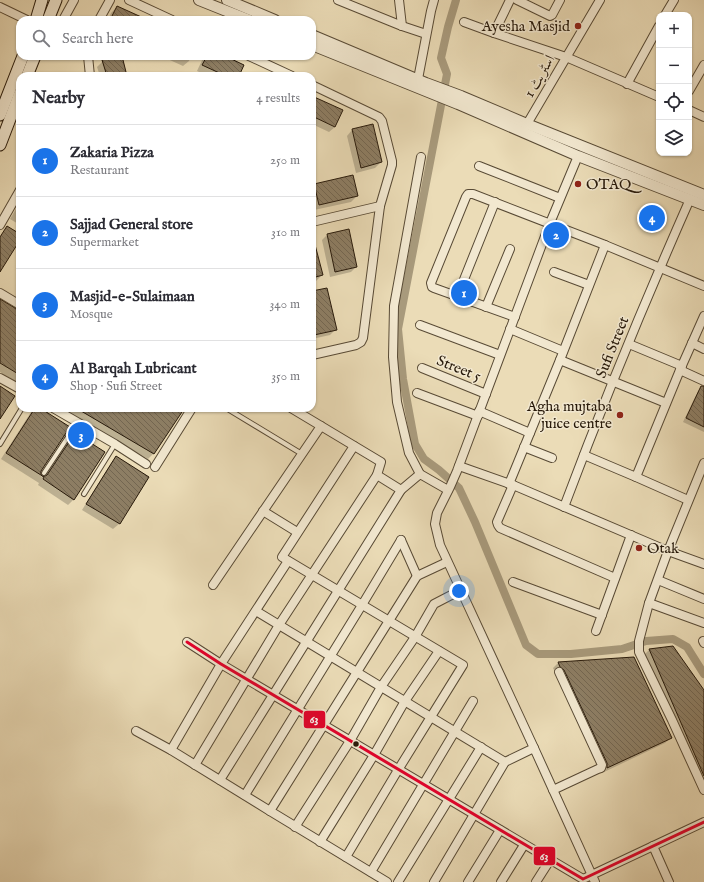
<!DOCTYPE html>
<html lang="en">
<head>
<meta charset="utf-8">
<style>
  body { margin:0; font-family:"IM FELL English",Amiri,serif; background:#f7f7f7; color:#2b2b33 }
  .controls { position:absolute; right:12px; top:12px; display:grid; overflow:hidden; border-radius:8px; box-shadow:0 1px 3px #0004 }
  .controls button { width:36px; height:36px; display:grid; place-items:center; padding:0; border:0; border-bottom:1px solid #e1e1e2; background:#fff; color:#2b2b33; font:20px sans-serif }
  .you { position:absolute; left:459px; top:591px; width:14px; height:14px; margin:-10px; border:3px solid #fff; border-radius:50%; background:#1a73e8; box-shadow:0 0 0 6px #1a73e833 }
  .badge { display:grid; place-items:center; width:26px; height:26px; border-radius:50%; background:#1a73e8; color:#fff; font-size:13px; font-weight:700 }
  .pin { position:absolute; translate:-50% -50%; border:2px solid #fff; box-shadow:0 1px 4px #0006 }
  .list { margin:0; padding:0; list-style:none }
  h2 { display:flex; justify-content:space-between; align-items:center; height:52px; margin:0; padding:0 16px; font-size:17px }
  h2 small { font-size:13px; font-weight:400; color:#7c7c81 }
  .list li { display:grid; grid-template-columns:26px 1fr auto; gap:12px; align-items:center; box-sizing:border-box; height:72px; padding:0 16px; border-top:1px solid #e1e1e2 }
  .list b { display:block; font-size:15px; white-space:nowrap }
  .list p { margin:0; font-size:13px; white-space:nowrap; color:#7c7c81 }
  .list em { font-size:13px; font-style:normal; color:#7c7c81 }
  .icon { flex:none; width:22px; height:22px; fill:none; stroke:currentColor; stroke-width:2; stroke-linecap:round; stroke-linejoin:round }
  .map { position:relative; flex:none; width:704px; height:882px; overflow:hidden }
  .search { position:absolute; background:#fff; box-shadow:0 1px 3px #0004; left:16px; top:16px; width:300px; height:44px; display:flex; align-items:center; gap:10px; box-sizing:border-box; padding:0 14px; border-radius:12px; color:#7c7c81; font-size:15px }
  .panel { position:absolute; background:#fff; box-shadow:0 1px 3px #0004; left:16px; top:72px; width:300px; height:340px; border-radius:12px }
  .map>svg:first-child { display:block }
  .shadow { fill:#0003 }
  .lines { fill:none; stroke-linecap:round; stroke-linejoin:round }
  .canal { stroke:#a89a7c; stroke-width:8 }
  .building { fill:url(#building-back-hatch); stroke:#27190a }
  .service-casing { stroke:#584a35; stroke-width:6 }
  .minor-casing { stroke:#584a35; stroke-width:10 }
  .tertiary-casing { stroke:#584a35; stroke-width:12 }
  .secondary-casing { stroke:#27190a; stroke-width:13 }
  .service { stroke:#f2e8d0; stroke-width:4 }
  .minor { stroke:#f2e8d0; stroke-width:8 }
  .tertiary { stroke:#f2e8d0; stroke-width:10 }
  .secondary { stroke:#f2e8d0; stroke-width:11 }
  .bus-1-casing { stroke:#f2e8d0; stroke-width:6 }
  .bus-1 { stroke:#e4002b; stroke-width:3 }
  .poi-dot { fill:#8f2418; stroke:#f2e8d0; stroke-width:1.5 }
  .bus-dot { fill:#27190a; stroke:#f2e8d0; stroke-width:1.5 }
  .labels { text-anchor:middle; stroke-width:3; stroke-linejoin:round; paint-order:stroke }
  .poi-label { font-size:15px; fill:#27190a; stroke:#f2e8d0; text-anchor:end }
  .street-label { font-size:15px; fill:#27190a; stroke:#f2e8d0 }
  .line-badge { stroke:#f2e8d0; stroke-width:1.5 }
  .badge-label { font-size:11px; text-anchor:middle; font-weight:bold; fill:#fff }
</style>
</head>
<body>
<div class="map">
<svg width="704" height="882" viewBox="0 0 704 882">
  <defs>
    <pattern id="building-back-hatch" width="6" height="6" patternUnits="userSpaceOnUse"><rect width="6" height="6" fill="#8d7e64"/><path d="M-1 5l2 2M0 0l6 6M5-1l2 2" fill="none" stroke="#736651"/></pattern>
  </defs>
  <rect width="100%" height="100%" fill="#ebdcb7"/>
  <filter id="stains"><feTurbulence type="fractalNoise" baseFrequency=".005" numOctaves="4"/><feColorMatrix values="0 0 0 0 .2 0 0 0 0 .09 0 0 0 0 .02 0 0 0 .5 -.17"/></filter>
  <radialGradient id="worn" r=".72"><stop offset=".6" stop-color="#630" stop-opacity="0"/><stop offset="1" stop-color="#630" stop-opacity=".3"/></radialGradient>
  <g class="shadow">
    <path d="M117,7L146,20H108L111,13Z"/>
    <path d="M161,56H191L189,61L183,66Z"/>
    <path d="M204,56H223L238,76H208L197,71Z"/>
    <path d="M103,61L126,76H100L97,67Z"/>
    <path d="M263,72L271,76H258Z"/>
    <path d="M312,97L335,127L329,132L312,124Z"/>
    <path d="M352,130L381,162L375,168L356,173L347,136Z"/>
    <path d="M315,185L357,196L351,202L314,210L312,202V188Z"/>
    <path d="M20,202V225L10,219Z"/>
    <path d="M327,235L356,267L351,272L330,277L322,240Z"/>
    <path d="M312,239L322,275L316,281L312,282Z"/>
    <path d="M312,292L335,330L330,335L312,339Z"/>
    <path d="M0,300L20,312V384L0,372Z"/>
    <path d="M701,388L704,389V432L683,422L698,391Z"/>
    <path d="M35,408H39V473L41,476L44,478L69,440L75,434L74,499L68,505L38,485L39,483L1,459L31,412Z"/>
    <path d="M61,408H174L154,453L148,459Z"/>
    <path d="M117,457L148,477L119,524L113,529L82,510L111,463Z"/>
    <path d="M672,647L704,692V795L643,656L649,650Z"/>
    <path d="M558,663L671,738L665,743L602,773V769L558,675L555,672L553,668Z"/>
  </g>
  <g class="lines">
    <path class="canal" d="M456,0L448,27L441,58L447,74L398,329L403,379L415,444L424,459L439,470L459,488L475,522L526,645L538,654H571L622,649L646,641L673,639L687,647L704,674"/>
  </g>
  <g class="building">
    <path d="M117,6L148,20H110Z"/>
    <path d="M117,56H122L127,76H107L102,60Z"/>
    <path d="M207,56H225L244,65L239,76H226L202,65Z"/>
    <path d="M312,96L343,110L335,127L312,116Z"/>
    <path d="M373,124L382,162L361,168L352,129Z"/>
    <path d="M353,175L358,196L319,205L314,184Z"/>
    <path d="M7,226L20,234V240L0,272V237Z"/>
    <path d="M349,229L357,267L335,272L327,234Z"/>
    <path d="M314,241L323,275L312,278V242Z"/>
    <path d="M327,288L337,330L314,335L312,325V291Z"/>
    <path d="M0,299L20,311V375L0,363Z"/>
    <path d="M0,386L15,396L0,419Z"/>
    <path d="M701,386H704V427L686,418Z"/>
    <path d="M35,408H40L70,427L41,471V474L42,476H45L47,475L75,433L105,452L74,500L43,479L44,477L6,453Z"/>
    <path d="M76,408H176L182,412L154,454Z"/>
    <path d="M116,456L149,477L120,524L86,504Z"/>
    <path d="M673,646L704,690V776L649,649Z"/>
    <path d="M634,657L672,738L607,768V763L564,670L560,667L558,662Z"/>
  </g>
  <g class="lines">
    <g class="service-casing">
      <g id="service">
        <path d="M226,408L302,454"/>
        <path d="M0,444L22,408"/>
        <path d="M44,473L78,422"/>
        <path d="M84,494L115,444"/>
      </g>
    </g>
    <g class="minor-casing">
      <g id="minor">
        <path d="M129,0L172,20"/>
        <path d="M338,0L402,26L426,34"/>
        <path d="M399,0L402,26"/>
        <path d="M517,0L550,16L552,15L560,0"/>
        <path d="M0,7L27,20"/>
        <path d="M665,15L674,0"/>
        <path d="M63,20L74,0"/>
        <path d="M99,20L110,0"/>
        <path d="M464,22L494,33L566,57L659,97"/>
        <path d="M494,33L510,0"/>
        <path d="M88,56L90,76"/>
        <path d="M249,56L292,76"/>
        <path d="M418,79L431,11L434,0"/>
        <path d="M627,84L659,26"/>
        <path d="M312,85L379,117L382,121L392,161V165L380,206L363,338L361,342L356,345L312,355"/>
        <path d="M689,91L704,65"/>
        <path d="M689,110L704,117"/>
        <path d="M527,124L600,0"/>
        <path d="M578,156L550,223L457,471L450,487L437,513L435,524L440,545L534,748L595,882"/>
        <path d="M479,166L560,198"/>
        <path d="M312,222L380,206"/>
        <path d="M0,225L20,190"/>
        <path d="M554,272L589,285"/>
        <path d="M0,293L20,305"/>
        <path d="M457,297L495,202"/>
        <path d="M486,307L510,249"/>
        <path d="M515,317L434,288L432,287L431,283L466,197L468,194H473L605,245L704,286"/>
        <path d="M420,325L500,355"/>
        <path d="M510,329L563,351"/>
        <path d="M692,343L704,349"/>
        <path d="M629,344L682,366"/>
        <path d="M560,360L666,403"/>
        <path d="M422,368L486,394"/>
        <path d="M680,370L704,381"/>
        <path d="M0,378L20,389"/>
        <path d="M417,393L478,416"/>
        <path d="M53,408L115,444L146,464"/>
        <path d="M291,408L381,462L377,475L401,490L420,474L448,490"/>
        <path d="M479,411L530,433"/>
        <path d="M524,447L552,458"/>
        <path d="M584,455L636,477L688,500"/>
        <path d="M704,463L668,551L649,603L639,641V652L672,720L704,790"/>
        <path d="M459,466L513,485L668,551L704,564"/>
        <path d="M155,467L192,408"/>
        <path d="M420,474L409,453L397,402L393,357L394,306L421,157"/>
        <path d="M636,477L680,370L704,316"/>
        <path d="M509,484L560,360L605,245"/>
        <path d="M513,485L497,522L498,525L500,528L615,578"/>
        <path d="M564,507C603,403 645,301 690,199"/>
        <path d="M263,511L297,532"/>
        <path d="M401,540L417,576"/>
        <path d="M658,580L704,599"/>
        <path d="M513,582L602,615"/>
        <path d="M213,585L321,426"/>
        <path d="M649,603L704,623"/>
        <path d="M256,611L505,762"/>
        <path d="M596,631L631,535"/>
        <path d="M703,641L704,643"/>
        <path d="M187,642L221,664L583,879L704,822"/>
        <path d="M136,731L171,750L270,811L387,882"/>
        <path d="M171,750L221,664L288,561"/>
        <path d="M195,765L279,625L377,475"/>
        <path d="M220,780L401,490"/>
        <path d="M553,790L598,769L601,768L602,765L559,672"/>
        <path d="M245,795L362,605L401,540"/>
        <path d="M270,811L417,576L447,562"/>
        <path d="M295,827L350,741L381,687L415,637L434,604L461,590"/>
        <path d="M320,842L374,755L405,701L439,651"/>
        <path d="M653,846L669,882"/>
        <path d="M346,857L398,770L463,665L282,557L354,446"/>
        <path d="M371,872L473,701"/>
        <path d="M398,882L481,747"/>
        <path d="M434,882L505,762L534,748"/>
        <path d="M468,882L500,830"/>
        <path d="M501,882L524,845"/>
        <path d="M536,882L550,860"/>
      </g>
    </g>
    <g class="tertiary-casing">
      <g id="tertiary">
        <path d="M199,0L249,20"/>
        <path d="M227,0L275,20"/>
        <path d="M312,35L426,83L461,96L527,124L704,195"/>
        <path d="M312,45L458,104L578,156L704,205"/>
      </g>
    </g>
    <g class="secondary-casing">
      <g id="secondary">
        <path d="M36,20L42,0"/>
        <path d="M48,20L56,0"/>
        <path d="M27,76L35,56"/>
        <path d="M0,115L23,56"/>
        <path d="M0,145L20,93"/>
      </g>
    </g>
    <use href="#service" class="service"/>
    <use href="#minor" class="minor"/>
    <use href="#tertiary" class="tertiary"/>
    <use href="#secondary" class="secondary"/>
    <g class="bus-1-casing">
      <path id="bus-1" d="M187,642L221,664L583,879L704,822"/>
    </g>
    <use href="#bus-1" class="bus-1"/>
  </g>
  <g class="poi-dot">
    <circle cx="578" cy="26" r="4"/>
    <circle cx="578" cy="184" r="4"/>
    <circle cx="620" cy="415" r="4"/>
    <circle cx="639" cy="548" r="4"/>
  </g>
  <circle class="bus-dot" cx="356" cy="744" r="3.5"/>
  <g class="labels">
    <g class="poi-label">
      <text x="570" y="31">Ayesha Masjid</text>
      <text x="586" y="189" text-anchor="start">OTAQ</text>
      <text x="612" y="411">Agha mujtaba<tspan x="612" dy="17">juice centre</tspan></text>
      <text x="647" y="553" text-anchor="start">Otak</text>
    </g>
    <g class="street-label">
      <text transform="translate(539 76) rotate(-60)" y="5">اسٹریٹ 1</text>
      <text transform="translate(612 347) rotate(-68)" y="5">Sufi Street</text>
      <text transform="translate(459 368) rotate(22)" y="5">Street 5</text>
    </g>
  </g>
  <g class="line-badge">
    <rect x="303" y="710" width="23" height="19" rx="4" fill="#e4002b"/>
    <rect x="533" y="846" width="23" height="20" rx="4" fill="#e4002b"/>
  </g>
  <g class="badge-label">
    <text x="314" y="723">63</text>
    <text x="544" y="860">63</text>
  </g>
  <rect width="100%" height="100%" filter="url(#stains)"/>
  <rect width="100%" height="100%" fill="url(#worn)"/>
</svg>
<div class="controls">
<button>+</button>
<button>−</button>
<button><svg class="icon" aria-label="locate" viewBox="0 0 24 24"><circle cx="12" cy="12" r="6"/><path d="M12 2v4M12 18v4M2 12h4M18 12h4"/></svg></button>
<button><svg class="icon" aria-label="layers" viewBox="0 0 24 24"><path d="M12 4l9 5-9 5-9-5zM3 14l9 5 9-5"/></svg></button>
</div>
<div class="you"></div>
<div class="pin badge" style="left:464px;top:293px">1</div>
<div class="pin badge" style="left:556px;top:235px">2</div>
<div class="pin badge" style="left:81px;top:435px">3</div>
<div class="pin badge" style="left:652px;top:218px">4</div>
<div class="search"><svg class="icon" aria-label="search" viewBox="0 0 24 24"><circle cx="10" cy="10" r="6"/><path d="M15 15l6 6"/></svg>Search here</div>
<section class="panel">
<h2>Nearby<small>4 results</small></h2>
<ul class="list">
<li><span class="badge">1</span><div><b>Zakaria Pizza</b><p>Restaurant</p></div><em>250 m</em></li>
<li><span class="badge">2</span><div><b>Sajjad General store</b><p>Supermarket</p></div><em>310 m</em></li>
<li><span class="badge">3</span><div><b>Masjid-e-Sulaimaan</b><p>Mosque</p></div><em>340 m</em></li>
<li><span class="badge">4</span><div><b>Al Barqah Lubricant</b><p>Shop · Sufi Street</p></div><em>350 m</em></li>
</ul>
</section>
</div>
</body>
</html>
